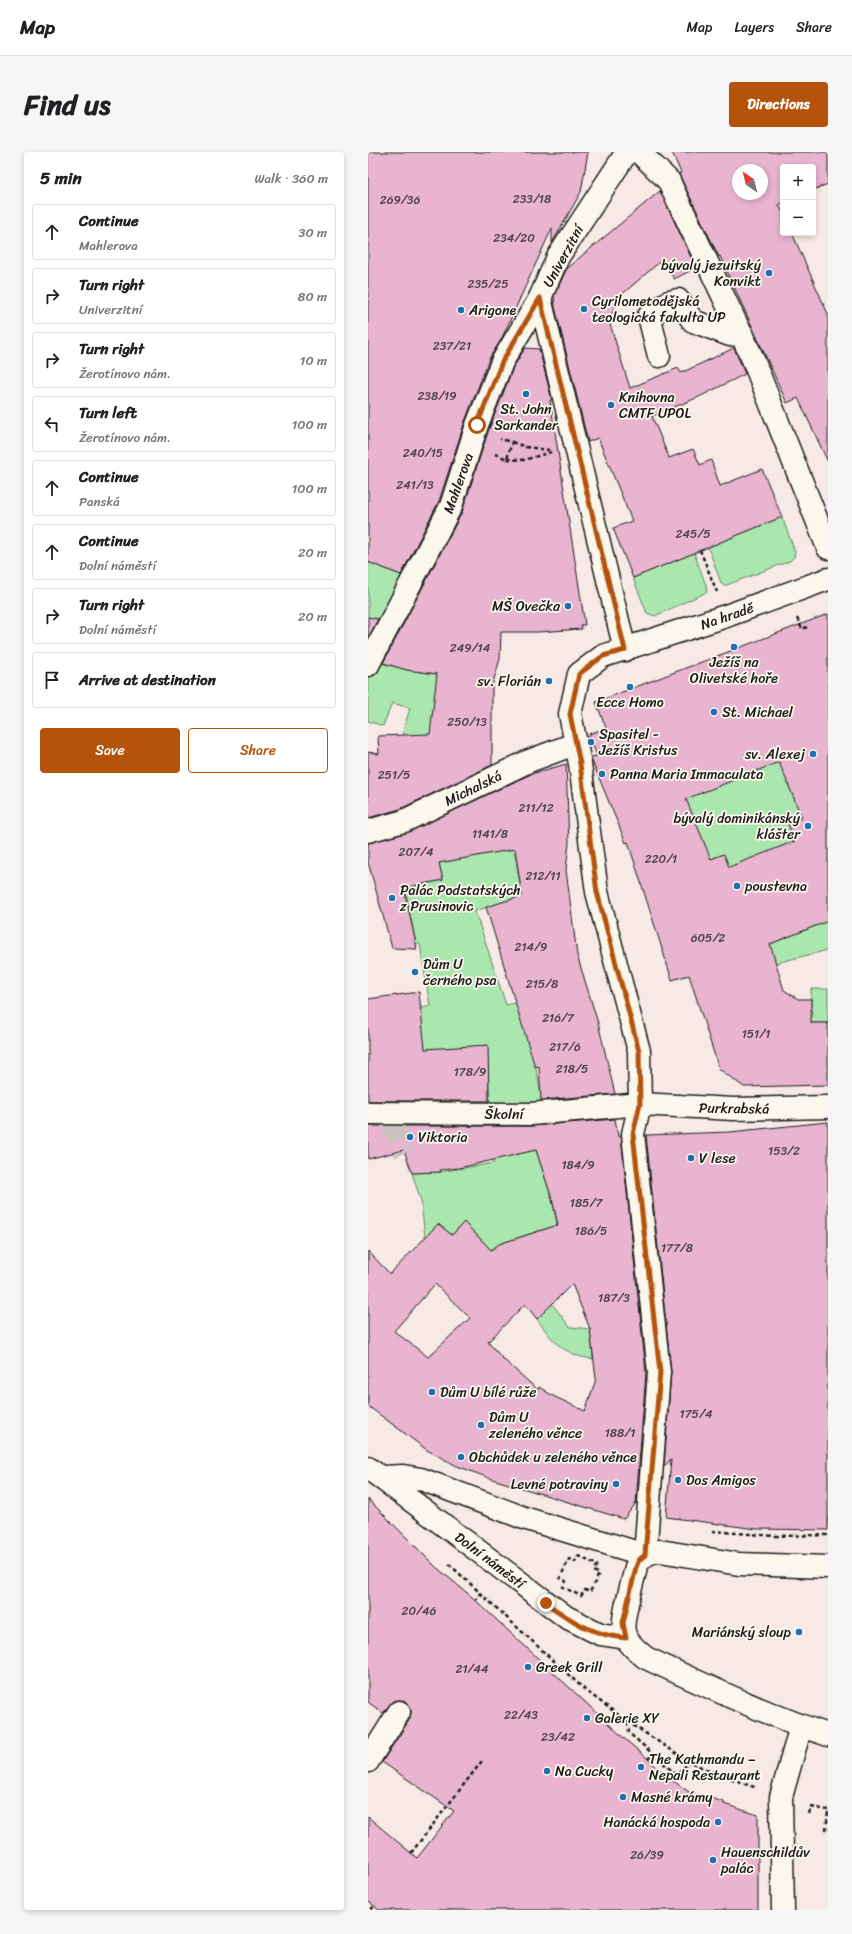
<!DOCTYPE html>
<html lang="en">
<head>
<meta charset="utf-8">
<style>
  body { margin:0; font-family:Sriracha,sans-serif; background:#f6f6f6; color:#202124 }
  .controls { position:absolute; right:12px; top:12px; display:grid; overflow:hidden; border-radius:4px; box-shadow:0 2px 6px #0003 }
  .controls button { width:36px; height:36px; display:grid; place-items:center; padding:0; border:0; border-bottom:1px solid #e0e0e0; background:#fff; color:#202124; font:20px sans-serif }
  .compass { position:absolute; left:364px; top:12px; width:36px; height:36px; border-radius:50%; background:#fff; box-shadow:0 2px 6px #0003; rotate:325deg }
  .stop { position:absolute; width:12px; height:12px; margin:-9px; border:3px solid #b45309; border-radius:50%; background:#fff }
  .stop.end { background:#b45309; border-color:#fff; box-shadow:0 1px 4px #0008 }
  .list { margin:0; padding:0; list-style:none }
  h2 { display:flex; justify-content:space-between; align-items:center; height:52px; margin:0; padding:0 16px; font-size:17px }
  h2 small { font-size:13px; font-weight:400; color:#757577 }
  .list li { display:grid; grid-template-columns:26px 1fr auto; gap:12px; align-items:center; box-sizing:border-box; height:56px; margin:0 8px 8px; padding:0 8px; border:1px solid #e0e0e0; border-radius:4px }
  .list b { display:block; font-size:15px; white-space:nowrap }
  .list p { margin:0; font-size:13px; white-space:nowrap; color:#757577 }
  .list em { font-size:13px; font-style:normal; color:#757577 }
  .actions { display:flex; gap:8px; padding:12px 16px }
  .actions a { flex:1; padding:9px 0; border:1px solid #b45309; border-radius:4px; text-align:center; font-size:14px; color:#b45309 }
  .actions .main { background:#b45309; color:#fff }
  .icon { flex:none; width:22px; height:22px; fill:none; stroke:currentColor; stroke-width:2; stroke-linecap:round; stroke-linejoin:round }
  .map { position:relative; flex:none; width:460px; height:1758px; overflow:hidden; border-radius:4px }
  header { display:flex; align-items:center; gap:24px; box-sizing:border-box; height:56px; padding:0 20px; background:#fff; border-bottom:1px solid #e0e0e0 }
  header strong { font-size:19px }
  nav { display:flex; gap:22px; margin-inline-start:auto; font-size:14px }
  .intro { display:flex; align-items:center; justify-content:space-between; box-sizing:border-box; height:96px; padding:0 24px }
  h1 { margin:0; font-size:28px }
  .button { padding:10px 18px; border-radius:4px; background:#b45309; color:#fff; font-size:14px; font-weight:700 }
  main { display:flex; gap:24px; padding:0 24px }
  aside { flex:1; background:#fff; border-radius:4px; box-shadow:0 2px 6px #0003 }
  .map>svg:first-child { display:block }
  .green { fill:#aae7ae; stroke:#638265 }
  .building { fill:#e8b4d0; stroke:#1c1c1c; fill-rule:evenodd }
  .lines { fill:none; stroke-linecap:round; stroke-linejoin:round }
  .minor-tunnel { stroke:#cbc1be; stroke-width:22; stroke-dasharray:22 11; stroke-linecap:butt }
  .minor-casing { stroke:#1c1c1c; stroke-width:25 }
  .path { stroke:#1c1c1c; stroke-width:2.5; stroke-dasharray:4 3; stroke-linecap:butt }
  .minor { stroke:#fbf7ec; stroke-width:22 }
  .route { stroke:#b45309; stroke-width:5 }
  .poi-dot { fill:#1f6fb2; stroke:#fbf7ec; stroke-width:1.5 }
  .labels { text-anchor:middle; stroke-width:3.5; stroke-linejoin:round; paint-order:stroke }
  .number-label { font-size:12px; fill:#4f4249 }
  .street-label { font-size:14px; fill:#1c1c1c; stroke:#fbf7ec }
  .poi-label { font-size:14px; fill:#1c1c1c; stroke:#fbf7ec; text-anchor:start }
</style>
</head>
<body>
<header>
<strong>Map</strong>
<nav><a>Map</a><a>Layers</a><a>Share</a></nav>
</header>
<div class="intro"><h1>Find us</h1><a class="button">Directions</a></div>
<main>
<aside>
<h2>5 min<small>Walk · 360 m</small></h2>
<ul class="list">
<li><svg class="icon" aria-label="ahead" viewBox="0 0 24 24"><path d="M12 20V5M6 11l6-6 6 6"/></svg><div><b>Continue</b><p>Mahlerova</p></div><em>30 m</em></li>
<li><svg class="icon" aria-label="right" viewBox="0 0 24 24"><path d="M7 20v-9h11M14 6l5 5-5 5"/></svg><div><b>Turn right</b><p>Univerzitní</p></div><em>80 m</em></li>
<li><svg class="icon" aria-label="right" viewBox="0 0 24 24"><path d="M7 20v-9h11M14 6l5 5-5 5"/></svg><div><b>Turn right</b><p>Žerotínovo nám.</p></div><em>10 m</em></li>
<li><svg class="icon" aria-label="left" viewBox="0 0 24 24"><path d="M17 20v-9H6M10 6l-5 5 5 5"/></svg><div><b>Turn left</b><p>Žerotínovo nám.</p></div><em>100 m</em></li>
<li><svg class="icon" aria-label="ahead" viewBox="0 0 24 24"><path d="M12 20V5M6 11l6-6 6 6"/></svg><div><b>Continue</b><p>Panská</p></div><em>100 m</em></li>
<li><svg class="icon" aria-label="ahead" viewBox="0 0 24 24"><path d="M12 20V5M6 11l6-6 6 6"/></svg><div><b>Continue</b><p>Dolní náměstí</p></div><em>20 m</em></li>
<li><svg class="icon" aria-label="right" viewBox="0 0 24 24"><path d="M7 20v-9h11M14 6l5 5-5 5"/></svg><div><b>Turn right</b><p>Dolní náměstí</p></div><em>20 m</em></li>
<li><svg class="icon" aria-label="arrive" viewBox="0 0 24 24"><path d="M6 21V4h12l-3 4 3 4H6"/></svg><div><b>Arrive at destination</b></div></li>
</ul>
<div class="actions"><a class="main">Save</a><a>Share</a></div>
</aside>
<div class="map">
<svg width="460" height="1758" viewBox="0 0 460 1758">
  <rect width="100%" height="100%" fill="#f7eae6"/>
  <filter id="ink" filterUnits="userSpaceOnUse"><feTurbulence type="fractalNoise" baseFrequency=".025" numOctaves="2"/><feDisplacementMap in="SourceGraphic" scale="8" xChannelSelector="R" yChannelSelector="G"/><feConvolveMatrix kernelMatrix="1 2 1 2 8 2 1 2 1" color-interpolation-filters="sRGB"/></filter>
  <g filter="url(#ink)">
    <g class="green">
      <path d="M414,365L427,400L426,405L422,409L356,434L353,431L340,395Z"/>
      <path d="M326,401L338,433L339,440L287,464L279,461L265,426Z"/>
      <path d="M0,410L37,425L14,469L0,465Z"/>
      <path d="M9,510L39,518L69,522L73,593L34,583L42,556L24,551L15,574L0,569V527Z"/>
      <path d="M415,599L452,695L341,739L303,644Z"/>
      <path d="M143,697L147,702L154,744L107,759L138,853L149,850L150,859L160,886H162C166,909 172,931 174,954L122,956L119,894L57,903L50,857L62,854L52,792H48L37,736L75,728L71,711Z"/>
      <path d="M460,769V798L384,817L380,801Z"/>
      <rect x="443" y="837" width="17" height="34"/>
      <path d="M168,998L184,1047L189,1073L134,1091L123,1098L96,1070L84,1083L70,1072L57,1086L53,1049L44,1021L71,1020L126,1011L125,1006Z"/>
      <path d="M184,1152L202,1175L222,1177L225,1207C197,1204 184,1189 169,1167Z"/>
    </g>
    <g class="building">
      <path d="M0,0H220L213,40L184,91V76L133,188L122,205L97,269L71,349L33,423L0,410Z"/>
      <path d="M304,0H460V32L445,38V15H415V51L411,53L415,61V81H424L460,162V310L430,246L419,251L352,104L351,105L311,22L313,21ZM370,18H394V42H370Z"/>
      <path d="M292,39L328,116L306,127L295,107L251,145L241,169L262,236L310,216L313,221L366,196L377,222L331,245L284,264L301,306L325,297L332,313L343,308L352,334L394,317L414,365L265,426L245,376L264,369L230,286L220,290L187,155L186,144L199,116Z"/>
      <path d="M157,196L171,197L184,248H182L217,473H213L214,477L169,480H133L132,507L124,534V613L32,657L0,666V600L11,602L10,584L62,582L69,522L39,518L15,511L94,360L121,277L145,216Z"/>
      <path d="M460,462V769L402,792L416,838L430,847H443V871H460V933L376,935L351,917L321,823L304,828L260,690L258,691L224,609L223,605L229,604L221,582L238,576L228,550ZM411,610L434,666L420,672L427,689L361,715L356,702L343,707L318,647Z"/>
      <path d="M0,465L10,467L0,486Z"/>
      <path d="M198,612L201,691L198,718L209,803L230,871L247,942L173,948L171,914L167,915L118,755L154,744L147,697L71,711L75,728L36,736L49,797L24,796L0,710V691L41,680L163,622Z"/>
      <path d="M51,840L57,897L120,893L121,949H0V847Z"/>
      <path d="M247,967L250,984H253L278,1220L268,1351L256,1367L121,1326L89,1314L59,1298L0,1254V1099L22,1122L70,1072L84,1083L96,1070L123,1098L131,1092L190,1073L184,1047L168,998L91,1016L72,1018L73,1020L44,1021L36,998L0,1007V974H163ZM67,1132L102,1166L60,1205L26,1179ZM204,1132L222,1177L228,1227L217,1259L185,1244L171,1235L170,1238L135,1207L120,1190L157,1152L169,1167Z"/>
      <path d="M460,970V1378L389,1377L298,1365L303,1307L296,1315L303,1219L278,983L362,980Z"/>
      <path d="M0,1347L68,1415L104,1445L258,1588L304,1628L321,1640L356,1650V1652L390,1663V1758H11L0,1749V1665L49,1706L86,1659L14,1610L42,1567L43,1560L42,1554L37,1549L32,1548L25,1549L15,1561L0,1550Z"/>
    </g>
    <g class="lines">
      <path class="minor-tunnel" d="M22,968L37,1001"/>
      <g class="minor-casing">
        <g id="minor">
          <path d="M271,0L301,29L305,38L384,205L460,396"/>
          <path d="M172,146L257,498"/>
          <path d="M291,204L281,164L301,150L310,148L325,169L362,183L373,180"/>
          <path d="M0,513L83,354L109,273L134,210L172,146L190,105L259,0"/>
          <path d="M0,679L36,669L161,609L209,591"/>
          <path d="M0,961L163,962L272,952L365,957L460,955"/>
          <path d="M0,1316L198,1465L232,1482L258,1486"/>
          <path d="M14,1325L35,1324L53,1327L156,1366L277,1403"/>
          <path d="M277,1403L291,1220L265,982L272,952L271,899L229,740L212,612L202,562L211,522L235,504L358,464L460,427"/>
          <path d="M460,1415L371,1412L292,1399C280,1400 273,1404 268,1415C265,1430 253,1466 256,1480C259,1491 269,1499 278,1506C337,1533 397,1562 460,1583"/>
          <path d="M0,1609L31,1560"/>
          <path d="M415,1758L413,1645L433,1574"/>
        </g>
      </g>
      <g class="path">
        <path d="M144,290L158,295L181,298"/>
        <path d="M127,302L139,307L144,290L132,287"/>
        <path d="M139,307L156,308L183,300"/>
        <path d="M332,398L349,440"/>
        <path d="M429,466L434,477L439,475"/>
        <path d="M344,1379L407,1384L460,1383"/>
        <path d="M210,1404L229,1413L226,1419L231,1422L222,1440L217,1438L213,1444L195,1435L198,1429L192,1426L201,1407L207,1410Z"/>
        <path d="M81,1412L217,1538L260,1570L322,1610L342,1619L389,1636"/>
        <path d="M107,1449L112,1441"/>
        <path d="M182,1516L187,1510"/>
        <path d="M260,1570L261,1581L309,1623L321,1610"/>
        <path d="M280,1607L285,1602"/>
        <path d="M443,1655L460,1658"/>
        <path d="M441,1662L443,1655"/>
        <path d="M458,1678L460,1660"/>
        <path d="M43,1701L114,1609"/>
        <path d="M3,1758L6,1754"/>
      </g>
      <use href="#minor" class="minor"/>
    </g>
  </g>
  <g class="lines" filter="url(#ink)">
    <path class="route" d="M109,273L134,210L172,146L257,498L235,504L211,522L202,562L212,612L229,740L271,899L272,952L265,982L292,1220L277,1403L271,1408L268,1415L255,1471L258,1486C227,1484 203,1469 178,1451"/>
  </g>
  <g class="poi-dot">
    <circle cx="401" cy="121" r="4"/>
    <circle cx="216" cy="157" r="4"/>
    <circle cx="93" cy="158" r="4"/>
    <circle cx="158" cy="242" r="4"/>
    <circle cx="243" cy="253" r="4"/>
    <circle cx="200" cy="454" r="4"/>
    <circle cx="366" cy="495" r="4"/>
    <circle cx="181" cy="529" r="4"/>
    <circle cx="262" cy="535" r="4"/>
    <circle cx="346" cy="560" r="4"/>
    <circle cx="223" cy="590" r="4"/>
    <circle cx="445" cy="602" r="4"/>
    <circle cx="234" cy="622" r="4"/>
    <circle cx="440" cy="674" r="4"/>
    <circle cx="369" cy="734" r="4"/>
    <circle cx="24" cy="746" r="4"/>
    <circle cx="47" cy="820" r="4"/>
    <circle cx="42" cy="985" r="4"/>
    <circle cx="323" cy="1006" r="4"/>
    <circle cx="64" cy="1240" r="4"/>
    <circle cx="113" cy="1273" r="4"/>
    <circle cx="93" cy="1305" r="4"/>
    <circle cx="310" cy="1328" r="4"/>
    <circle cx="248" cy="1332" r="4"/>
    <circle cx="431" cy="1480" r="4"/>
    <circle cx="160" cy="1515" r="4"/>
    <circle cx="219" cy="1566" r="4"/>
    <circle cx="273" cy="1615" r="4"/>
    <circle cx="179" cy="1619" r="4"/>
    <circle cx="255" cy="1645" r="4"/>
    <circle cx="350" cy="1670" r="4"/>
    <circle cx="345" cy="1708" r="4"/>
  </g>
  <g class="labels">
    <g class="number-label">
      <text x="164" y="51">233/18</text>
      <text x="32" y="52">269/36</text>
      <text x="146" y="90">234/20</text>
      <text x="120" y="136">235/25</text>
      <text x="84" y="198">237/21</text>
      <text x="69" y="248">238/19</text>
      <text x="55" y="305">240/15</text>
      <text x="47" y="337">241/13</text>
      <text x="325" y="386">245/5</text>
      <text x="102" y="500">249/14</text>
      <text x="99" y="574">250/13</text>
      <text x="26" y="627">251/5</text>
      <text x="168" y="660">211/12</text>
      <text x="122" y="686">1141/8</text>
      <text x="48" y="704">207/4</text>
      <text x="293" y="711">220/1</text>
      <text x="175" y="728">212/11</text>
      <text x="340" y="790">605/2</text>
      <text x="163" y="799">214/9</text>
      <text x="174" y="836">215/8</text>
      <text x="190" y="870">216/7</text>
      <text x="388" y="886">151/1</text>
      <text x="197" y="899">217/6</text>
      <text x="204" y="921">218/5</text>
      <text x="102" y="924">178/9</text>
      <text x="416" y="1003">153/2</text>
      <text x="210" y="1017">184/9</text>
      <text x="218" y="1055">185/7</text>
      <text x="223" y="1083">186/5</text>
      <text x="309" y="1100">177/8</text>
      <text x="246" y="1150">187/3</text>
      <text x="328" y="1266">175/4</text>
      <text x="252" y="1285">188/1</text>
      <text x="51" y="1463">20/46</text>
      <text x="104" y="1521">21/44</text>
      <text x="153" y="1567">22/43</text>
      <text x="190" y="1589">23/42</text>
      <text x="279" y="1707">26/39</text>
    </g>
    <g class="street-label">
      <text transform="translate(195 104) rotate(-61)" y="5">Univerzitní</text>
      <text transform="translate(90 331) rotate(-70)" y="5">Mahlerova</text>
      <text transform="translate(359 464) rotate(-19)" y="5">Na hradě</text>
      <text transform="translate(105 636) rotate(-26)" y="5">Michalská</text>
      <text transform="translate(366 956) rotate(1)" y="5">Purkrabská</text>
      <text x="136" y="967">Školní</text>
      <text transform="translate(122 1408) rotate(37)" y="5">Dolní náměstí</text>
    </g>
    <g class="poi-label">
      <text x="393" y="118" text-anchor="end">bývalý jezuitský<tspan x="393" dy="16">Konvikt</tspan></text>
      <text x="224" y="154">Cyrilometodějská<tspan x="224" dy="16">teologická fakulta UP</tspan></text>
      <text x="101" y="163">Arigone</text>
      <text x="251" y="250">Knihovna<tspan x="251" dy="16">CMTF UPOL</tspan></text>
      <text x="158" y="262" text-anchor="middle">St. John<tspan x="158" dy="16">Sarkander</tspan></text>
      <text x="192" y="459" text-anchor="end">MŠ Ovečka</text>
      <text x="366" y="515" text-anchor="middle">Ježíš na<tspan x="366" dy="16">Olivetské hoře</tspan></text>
      <text x="173" y="534" text-anchor="end">sv. Florián</text>
      <text x="262" y="555" text-anchor="middle">Ecce Homo</text>
      <text x="354" y="565">St. Michael</text>
      <text x="231" y="587">Spasitel -<tspan x="231" dy="16">Ježíš Kristus</tspan></text>
      <text x="437" y="607" text-anchor="end">sv. Alexej</text>
      <text x="242" y="627">Panna Maria Immaculata</text>
      <text x="432" y="671" text-anchor="end">bývalý dominikánský<tspan x="432" dy="16">klášter</tspan></text>
      <text x="377" y="739">poustevna</text>
      <text x="32" y="743">Palác Podstatských<tspan x="32" dy="16">z Prusinovic</tspan></text>
      <text x="55" y="817">Dům U<tspan x="55" dy="16">černého psa</tspan></text>
      <text x="50" y="990">Viktoria</text>
      <text x="331" y="1011">V lese</text>
      <text x="72" y="1245">Dům U bílé růže</text>
      <text x="121" y="1270">Dům U<tspan x="121" dy="16">zeleného věnce</tspan></text>
      <text x="101" y="1310">Obchůdek u zeleného věnce</text>
      <text x="318" y="1333">Dos Amigos</text>
      <text x="240" y="1337" text-anchor="end">Levné potraviny</text>
      <text x="423" y="1485" text-anchor="end">Mariánský sloup</text>
      <text x="168" y="1520">Greek Grill</text>
      <text x="227" y="1571">Galerie XY</text>
      <text x="281" y="1612">The Kathmandu –<tspan x="281" dy="16">Nepali Restaurant</tspan></text>
      <text x="187" y="1624">Na Cucky</text>
      <text x="263" y="1650">Masné krámy</text>
      <text x="342" y="1675" text-anchor="end">Hanácká hospoda</text>
      <text x="353" y="1705">Hauenschildův<tspan x="353" dy="16">palác</tspan></text>
    </g>
  </g>
</svg>
<div class="controls">
<button>+</button>
<button>−</button>
</div>
<svg class="compass" viewBox="-18 -18 36 36"><path d="M0-13l5 13h-10z" fill="#e53935"/><path d="M0 13l5-13h-10z" fill="#757577"/></svg>
<div class="stop" style="left:109px;top:273px"></div>
<div class="stop end" style="left:178px;top:1451px"></div>
</div>
</main>
</body>
</html>
